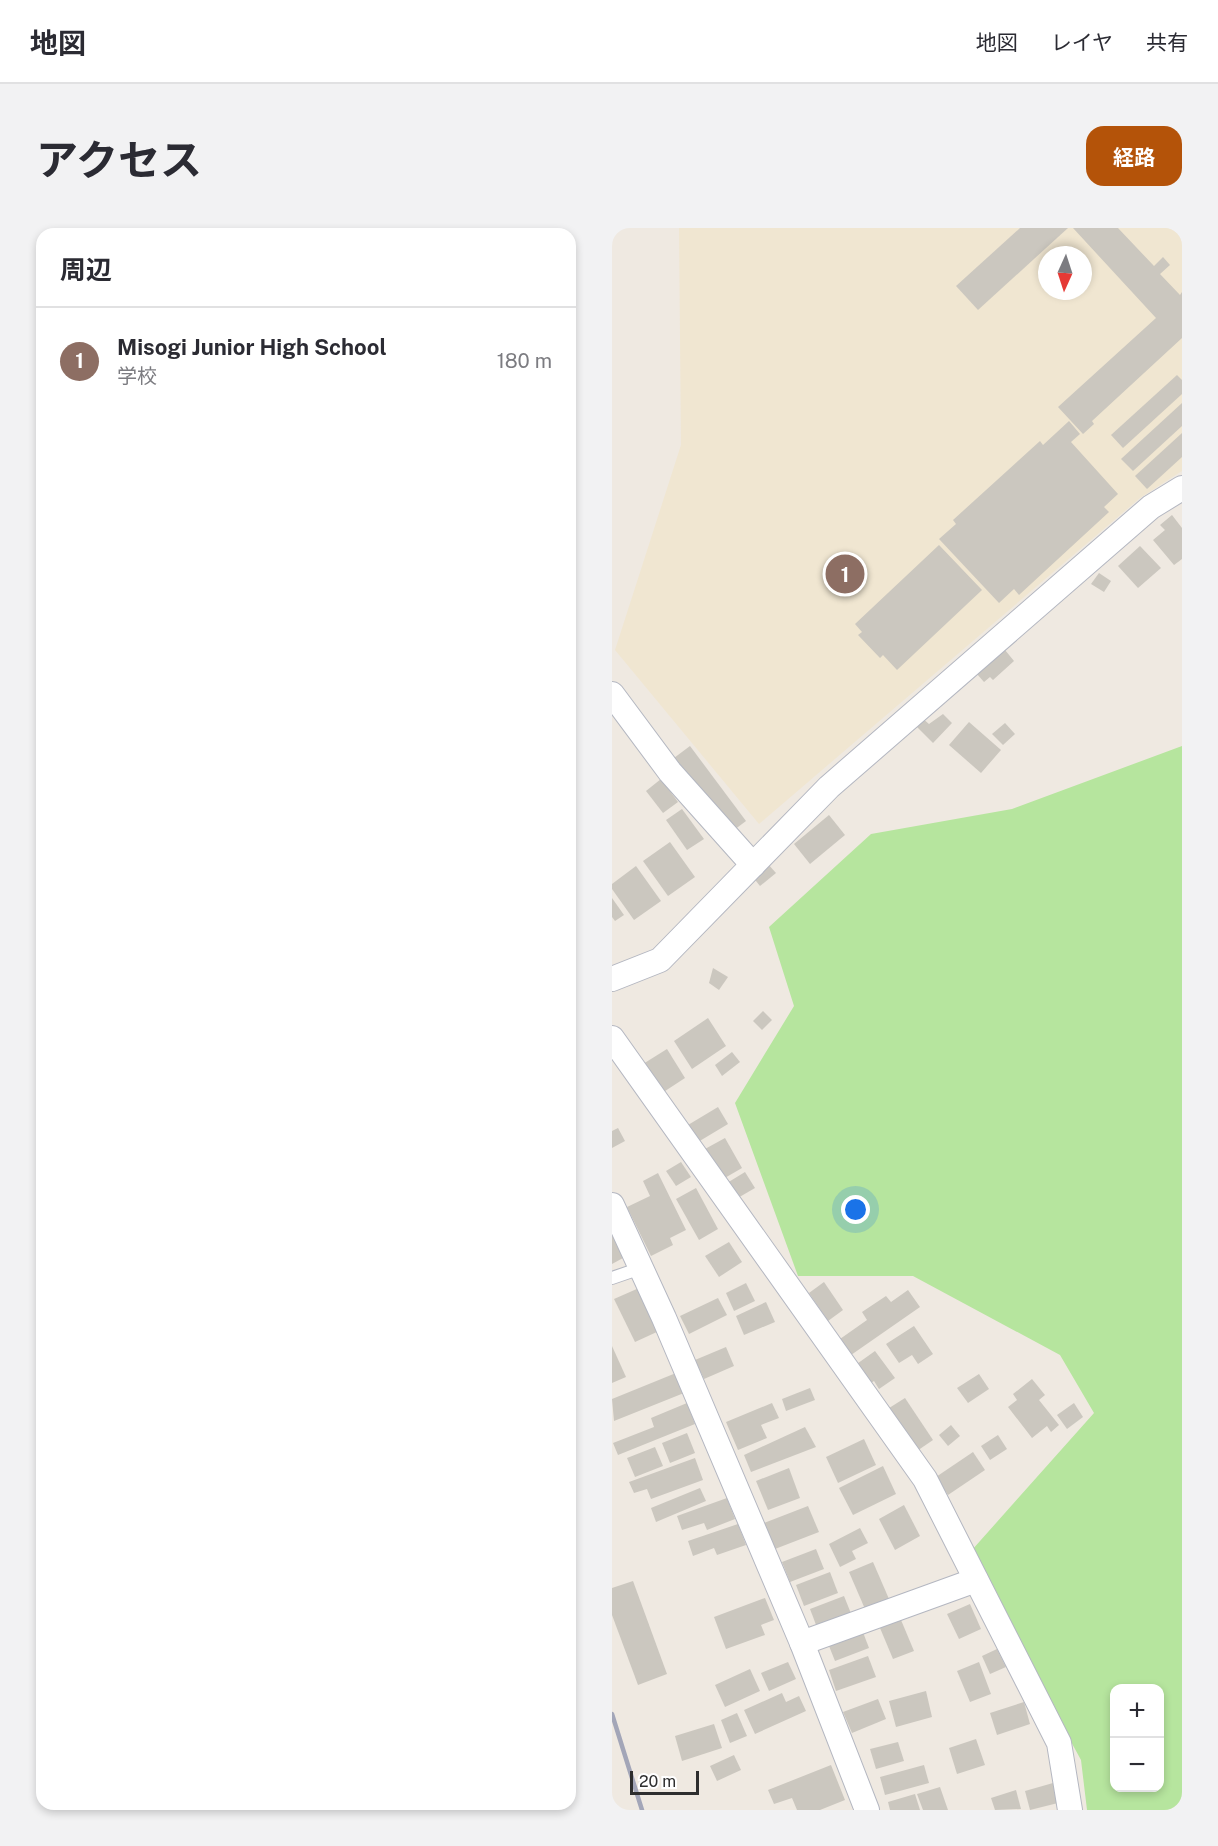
<!DOCTYPE html>
<html lang="ja">
<head>
<meta charset="utf-8">
<style>
  body { margin:0; font-family:"Public Sans","Noto Sans JP",sans-serif; background:#f2f2f3; color:#2b2b33 }
  .controls { position:absolute; right:18px; bottom:18px; display:grid; overflow:hidden; border-radius:12px; box-shadow:0 3px 9px #0003 }
  .controls button { width:54px; height:54px; display:grid; place-items:center; padding:0; border:0; border-bottom:2px solid #e1e1e2; background:#fff; color:#2b2b33; font:30px sans-serif }
  .compass { position:absolute; left:426px; top:18px; width:54px; height:54px; border-radius:50%; background:#fff; box-shadow:0 3px 9px #0003; rotate:183deg }
  .scale { position:absolute; left:18px; bottom:15px; width:69px; box-sizing:border-box; padding-left:6px; border:3px solid #2e2e2e; border-top:0; font-size:16px; line-height:21px; white-space:nowrap; color:#2e2e2e; -webkit-text-stroke:4px #fff; paint-order:stroke }
  .you { position:absolute; left:244px; top:982px; width:21px; height:21px; margin:-15px; border:4px solid #fff; border-radius:50%; background:#1a73e8; box-shadow:0 0 0 9px #1a73e833 }
  .badge { display:grid; place-items:center; width:39px; height:39px; border-radius:50%; background:#b45309; color:#fff; font-size:20px; font-weight:700 }
  .pin { position:absolute; translate:-50% -50%; border:3px solid #fff; box-shadow:0 2px 6px #0006 }
  .list { margin:0; padding:0; list-style:none }
  h2 { display:flex; justify-content:space-between; align-items:center; height:78px; margin:0; padding:0 24px; font-size:26px }
  h2 small { font-size:20px; font-weight:400; color:#7c7c81 }
  .list li { display:grid; grid-template-columns:39px 1fr auto; gap:18px; align-items:center; box-sizing:border-box; height:108px; padding:0 24px; border-top:2px solid #e1e1e2 }
  .list b { display:block; font-size:22px; white-space:nowrap }
  .list p { margin:0; font-size:20px; white-space:nowrap; color:#7c7c81 }
  .list em { font-size:20px; font-style:normal; color:#7c7c81 }
  .map { position:relative; flex:none; width:570px; height:1582px; overflow:hidden; border-radius:18px }
  header { display:flex; align-items:center; gap:36px; box-sizing:border-box; height:84px; padding:0 30px; background:#fff; border-bottom:2px solid #e1e1e2 }
  header strong { font-size:28px }
  nav { display:flex; gap:33px; margin-inline-start:auto; font-size:21px }
  .intro { display:flex; align-items:center; justify-content:space-between; box-sizing:border-box; height:144px; padding:0 36px }
  h1 { margin:0; font-size:42px }
  .button { padding:15px 27px; border-radius:18px; background:#b45309; color:#fff; font-size:21px; font-weight:700 }
  main { display:flex; gap:36px; padding:0 36px }
  aside { flex:1; background:#fff; border-radius:18px; box-shadow:0 3px 9px #0003 }
  .map>svg:first-child { display:block }
  .education { fill:#f0e6d1; fill-rule:evenodd }
  .green { fill:#b6e59e; fill-rule:evenodd }
  .building { fill:#cbc7bf }
  .lines { fill:none; stroke-linecap:round; stroke-linejoin:round }
  .service-casing { stroke:#b4b7c1; stroke-width:14 }
  .minor-casing { stroke:#b4b7c1; stroke-width:26 }
  .service { stroke:#fff; stroke-width:12 }
  .minor { stroke:#fff; stroke-width:24 }
  .rail { stroke:#a3a6b8; stroke-width:4.5 }
</style>
</head>
<body>
<header>
<strong>地図</strong>
<nav><a>地図</a><a>レイヤ</a><a>共有</a></nav>
</header>
<div class="intro"><h1>アクセス</h1><a class="button">経路</a></div>
<main>
<aside>
<h2>周辺<small></small></h2>
<ul class="list">
<li><span class="badge" style="background:#8d6e63">1</span><div><b>Misogi Junior High School</b><p>学校</p></div><em>180 m</em></li>
</ul>
</aside>
<div class="map">
<svg width="570" height="1582" viewBox="0 0 570 1582">
  <rect width="100%" height="100%" fill="#efe9e1"/>
  <path class="education" d="M67,0H570V243L528,270L147,596L3,422L69,217ZM435,27H471V63H435Z"/>
  <path class="green" d="M570,518V1582H475L469,1532L404,1413L360,1322L482,1185L448,1127L301,1048H186L123,875L182,778L157,699L259,606L400,581ZM502,1460H548V1560H502Z"/>
  <g class="building">
    <path d="M408,0H456L366,82L344,58Z"/>
    <path d="M461,0H506L542,38L551,29L558,37L548,46L568,67L570,64V110L480,193L482,196L471,206L446,179L544,90Z"/>
    <path d="M565,147L570,152V166L511,220L499,207Z"/>
    <path d="M570,175V198L521,243L509,231Z"/>
    <path d="M457,193L468,206L459,214L506,266L492,279L497,284L407,367L402,361L387,375L327,311L344,296L341,292L428,213L431,217Z"/>
    <path d="M570,205V229L535,261L523,248Z"/>
    <path d="M560,287L570,300V331L562,337L541,312L553,302L548,297Z"/>
    <path d="M327,317L370,362L285,442L271,427L268,430L246,407L250,404L243,396Z"/>
    <path d="M528,318L549,340L526,360L506,338Z"/>
    <path d="M487,345L499,353L492,364L479,356Z"/>
    <path d="M393,422L402,433L381,452L378,449L372,454L365,446Z"/>
    <path d="M331,486L340,495L321,515L303,497L310,490L317,496Z"/>
    <path d="M357,494L389,522L369,545L337,517Z"/>
    <path d="M393,495L403,506L391,517L380,506Z"/>
    <path d="M78,518L134,593L114,608L58,533Z"/>
    <path d="M49,551L66,574L51,585L34,563Z"/>
    <path d="M70,581L92,611L75,622L54,592Z"/>
    <path d="M217,587L233,607L198,636L182,616Z"/>
    <path d="M58,614L83,649L56,668L31,633Z"/>
    <path d="M155,635L164,645L148,658L140,648Z"/>
    <path d="M24,638L49,673L22,692L0,661V656Z"/>
    <path d="M0,670L12,687L3,693L0,689Z"/>
    <path d="M101,740L116,749L107,762L97,755Z"/>
    <path d="M151,783L160,792L150,802L141,793Z"/>
    <path d="M96,790L114,818L80,841L62,813Z"/>
    <path d="M55,821L73,850L50,865L31,836Z"/>
    <path d="M120,824L128,834L110,848L103,837Z"/>
    <path d="M106,879L116,896L86,914L76,897Z"/>
    <path d="M6,900L13,913L0,920V903Z"/>
    <path d="M113,910L130,940L111,951L93,921Z"/>
    <path d="M69,934L79,949L64,958L54,943Z"/>
    <path d="M133,944L143,960L124,971L115,955Z"/>
    <path d="M46,945L74,1002L58,1010L61,1017L39,1028L15,979L38,968L31,953Z"/>
    <path d="M84,960L106,1001L87,1012L64,971Z"/>
    <path d="M0,1007L11,1030L0,1036Z"/>
    <path d="M117,1014L130,1034L107,1049L93,1028Z"/>
    <path d="M212,1054L231,1082L216,1093L197,1065Z"/>
    <path d="M134,1055L143,1073L122,1083L114,1065Z"/>
    <path d="M27,1060L47,1103L23,1114L2,1071Z"/>
    <path d="M296,1062L308,1079L239,1127L228,1111L255,1092L250,1084L274,1068L279,1074Z"/>
    <path d="M106,1070L115,1087L77,1106L68,1088Z"/>
    <path d="M154,1074L163,1094L132,1107L124,1088Z"/>
    <path d="M302,1098L321,1126L306,1136L300,1127L287,1135L274,1116Z"/>
    <path d="M0,1118L14,1149L0,1155Z"/>
    <path d="M114,1119L122,1138L92,1151L83,1132Z"/>
    <path d="M263,1123L283,1150L267,1161L262,1153L256,1157L242,1138Z"/>
    <path d="M64,1145L72,1165L2,1193L0,1171Z"/>
    <path d="M367,1146L377,1161L356,1175L345,1160Z"/>
    <path d="M420,1151L433,1167L427,1172L447,1197L439,1204L435,1198L420,1210L396,1179L405,1172L401,1166Z"/>
    <path d="M198,1160L203,1172L174,1183L170,1171Z"/>
    <path d="M293,1170L321,1212L302,1225L274,1182Z"/>
    <path d="M75,1175L83,1196L6,1227L1,1215L42,1199L39,1190Z"/>
    <path d="M160,1175L167,1190L149,1197L155,1210L126,1222L114,1194Z"/>
    <path d="M462,1175L471,1189L455,1201L445,1187Z"/>
    <path d="M339,1197L348,1208L336,1218L327,1207Z"/>
    <path d="M193,1199L204,1219L139,1244L132,1227Z"/>
    <path d="M75,1205L83,1225L58,1235L50,1215Z"/>
    <path d="M386,1207L395,1221L378,1232L369,1218Z"/>
    <path d="M252,1211L264,1237L226,1255L214,1229Z"/>
    <path d="M43,1219L51,1238L23,1249L15,1230Z"/>
    <path d="M361,1224L373,1242L336,1267L324,1249Z"/>
    <path d="M83,1230L91,1252L39,1271L35,1261L22,1265L17,1254Z"/>
    <path d="M271,1238L284,1266L241,1287L227,1260Z"/>
    <path d="M177,1240L188,1270L156,1282L144,1253Z"/>
    <path d="M88,1260L94,1273L44,1294L39,1280Z"/>
    <path d="M115,1270L123,1291L95,1302L92,1295L70,1302L65,1288Z"/>
    <path d="M292,1277L308,1308L283,1322L267,1291Z"/>
    <path d="M196,1278L207,1304L163,1321L152,1295Z"/>
    <path d="M126,1296L134,1317L105,1327L102,1320L81,1328L76,1313Z"/>
    <path d="M248,1300L256,1315L240,1323L244,1331L228,1339L217,1316Z"/>
    <path d="M204,1321L212,1341L178,1354L170,1334Z"/>
    <path d="M261,1334L277,1371L253,1381L237,1344Z"/>
    <path d="M218,1344L226,1365L192,1378L184,1357Z"/>
    <path d="M21,1353L55,1446L26,1457L0,1387V1360Z"/>
    <path d="M232,1368L240,1388L206,1402L198,1381Z"/>
    <path d="M153,1370L162,1392L149,1397L153,1407L114,1421L102,1389Z"/>
    <path d="M358,1376L369,1401L347,1411L335,1386Z"/>
    <path d="M289,1392L302,1423L281,1431L268,1400Z"/>
    <path d="M249,1399L257,1420L223,1433L215,1413Z"/>
    <path d="M385,1421L394,1439L378,1446L370,1428Z"/>
    <path d="M256,1428L264,1449L224,1463L217,1442Z"/>
    <path d="M176,1434L184,1451L157,1463L149,1445Z"/>
    <path d="M367,1434L379,1466L358,1474L345,1443Z"/>
    <path d="M138,1441L148,1463L113,1479L103,1457Z"/>
    <path d="M314,1463L320,1489L284,1499L277,1473Z"/>
    <path d="M170,1465L174,1474L187,1468L194,1483L143,1506L132,1482Z"/>
    <path d="M266,1471L274,1491L240,1505L231,1484Z"/>
    <path d="M412,1474L418,1496L385,1507L378,1485Z"/>
    <path d="M125,1485L135,1508L118,1515L109,1492Z"/>
    <path d="M102,1496L110,1520L70,1533L63,1508Z"/>
    <path d="M364,1511L373,1537L345,1546L337,1520Z"/>
    <path d="M286,1514L292,1533L264,1541L258,1521Z"/>
    <path d="M122,1527L129,1542L105,1553L98,1538Z"/>
    <path d="M219,1537L233,1572L208,1582H185L180,1570L162,1576L156,1562Z"/>
    <path d="M312,1537L317,1555L273,1567L268,1549Z"/>
    <path d="M441,1555L446,1575L418,1582L413,1563Z"/>
    <path d="M328,1559L336,1582H311L305,1566Z"/>
    <path d="M404,1562L409,1581L383,1582L379,1570Z"/>
    <path d="M303,1566L308,1582H278L276,1574Z"/>
  </g>
  <g class="lines">
    <g class="service-casing">
      <path id="service" d="M0,1050L29,1040"/>
    </g>
    <g class="minor-casing">
      <g id="minor">
        <path d="M0,466L58,544L141,637"/>
        <path d="M0,751L48,732L217,559L539,279L570,260"/>
        <path d="M0,810L313,1251L447,1515L458,1582"/>
        <path d="M0,977L52,1090L190,1415L255,1582"/>
        <path d="M190,1415L364,1352"/>
      </g>
    </g>
    <use href="#service" class="service"/>
    <use href="#minor" class="minor"/>
    <path class="rail" d="M0,1486L30,1582"/>
  </g>
</svg>
<div class="controls">
<button>+</button>
<button>−</button>
</div>
<svg class="compass" viewBox="-18 -18 36 36"><path d="M0-13l5 13h-10z" fill="#e53935"/><path d="M0 13l5-13h-10z" fill="#7c7c81"/></svg>
<div class="scale">20 m</div>
<div class="you"></div>
<div class="pin badge" style="left:233px;top:346px;background:#8d6e63">1</div>
</div>
</main>
</body>
</html>
